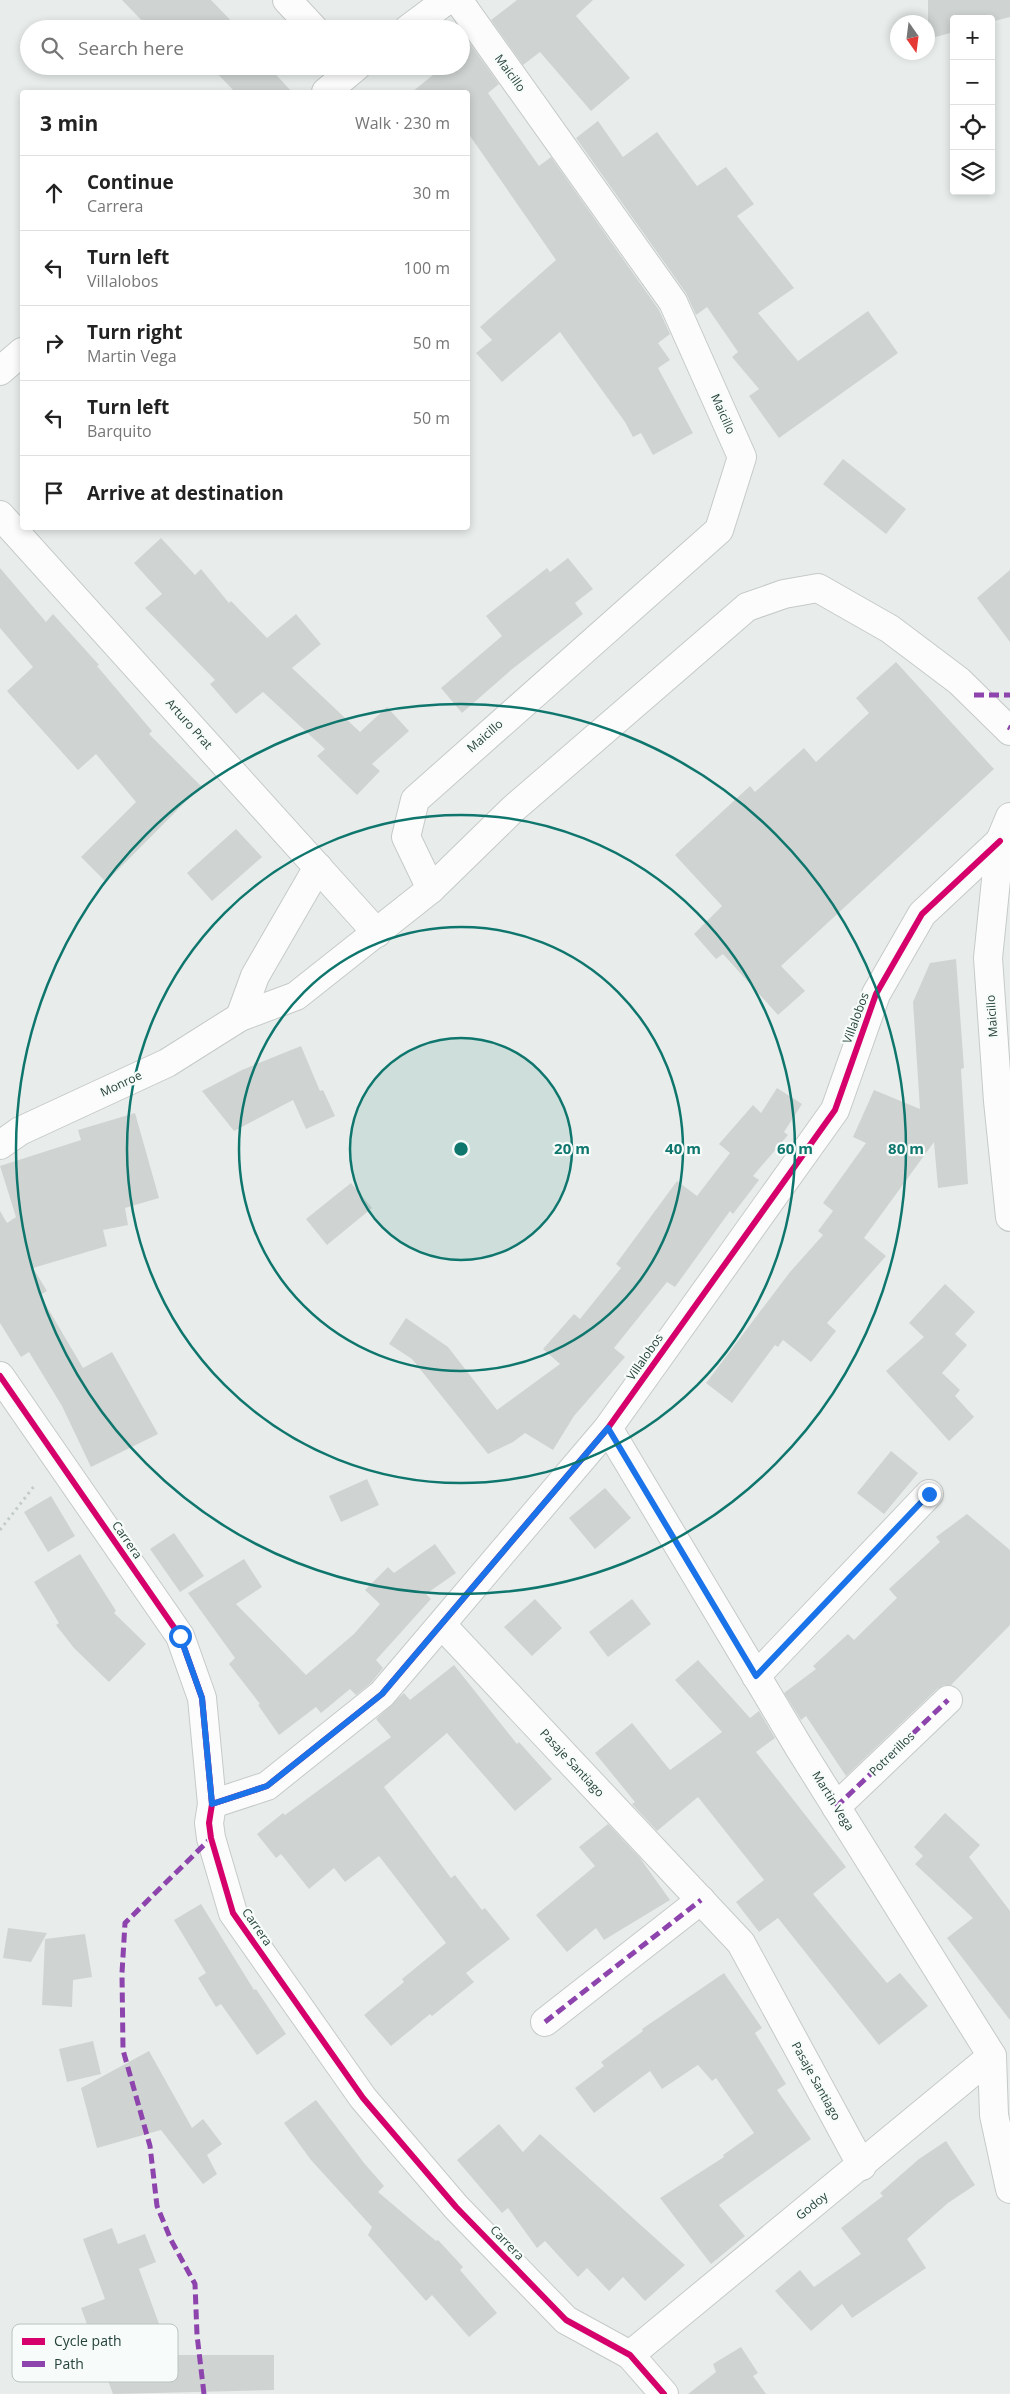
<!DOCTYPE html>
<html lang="en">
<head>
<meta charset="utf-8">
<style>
  body { margin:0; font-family:"Open Sans",sans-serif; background:#f2f2f2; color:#222 }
  .controls { position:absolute; right:15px; top:15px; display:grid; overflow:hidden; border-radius:5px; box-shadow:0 2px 8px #0003 }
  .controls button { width:45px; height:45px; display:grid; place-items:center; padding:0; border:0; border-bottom:1px solid #e0e0e0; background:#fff; color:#222; font:25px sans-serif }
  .compass { position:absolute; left:890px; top:15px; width:45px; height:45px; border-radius:50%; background:#fff; box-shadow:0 2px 8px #0003; rotate:166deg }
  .stop { position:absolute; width:15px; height:15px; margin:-11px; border:4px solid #1a73e8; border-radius:50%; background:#fff }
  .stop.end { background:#1a73e8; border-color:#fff; box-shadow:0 1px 5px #0008 }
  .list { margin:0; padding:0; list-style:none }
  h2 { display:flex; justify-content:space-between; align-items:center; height:65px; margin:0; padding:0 20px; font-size:21px }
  h2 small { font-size:16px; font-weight:400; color:#767676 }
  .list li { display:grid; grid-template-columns:32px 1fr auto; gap:15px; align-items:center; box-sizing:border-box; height:75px; padding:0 20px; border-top:1px solid #e0e0e0 }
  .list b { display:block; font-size:19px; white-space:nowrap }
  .list p { margin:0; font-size:16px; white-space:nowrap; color:#767676 }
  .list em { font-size:16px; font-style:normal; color:#767676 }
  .icon { flex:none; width:28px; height:28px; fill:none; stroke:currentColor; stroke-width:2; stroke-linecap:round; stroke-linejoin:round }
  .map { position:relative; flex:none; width:1010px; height:2394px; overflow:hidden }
  .search { position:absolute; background:#fff; box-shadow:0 2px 8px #0003; left:20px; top:20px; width:450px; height:55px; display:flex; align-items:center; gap:12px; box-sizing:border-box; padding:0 18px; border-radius:28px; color:#767676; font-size:19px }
  .panel { position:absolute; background:#fff; box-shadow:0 2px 8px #0003; left:20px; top:90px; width:450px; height:440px; border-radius:5px }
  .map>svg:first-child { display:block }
  .building { fill:#cfd4d2 }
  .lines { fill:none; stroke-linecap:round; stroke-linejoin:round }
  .minor-casing { stroke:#c5cac8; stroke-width:30 }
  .tertiary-casing { stroke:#c5cac8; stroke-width:30 }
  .path { stroke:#c3ccca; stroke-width:3; stroke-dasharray:2.5 4; stroke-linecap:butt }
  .minor { stroke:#fcfcfc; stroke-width:28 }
  .tertiary { stroke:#fcfcfc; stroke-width:28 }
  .quiet { stroke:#8e44ad; stroke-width:5; stroke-dasharray:10 5; stroke-linecap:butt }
  .cycleway-casing { stroke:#f7fbf9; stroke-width:9 }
  .cycleway { stroke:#d6006c; stroke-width:6 }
  .route { stroke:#1a73e8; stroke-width:6 }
  .ring { fill:none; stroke:#0f766e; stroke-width:2.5 }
  .labels { text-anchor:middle; stroke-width:4.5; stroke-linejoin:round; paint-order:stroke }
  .street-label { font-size:12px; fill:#24423a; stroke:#f7fbf9 }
  .key { fill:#f7fbf9; stroke:#b8c4c0; stroke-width:1 }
  .key-label { font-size:14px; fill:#24423a }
  .centre { fill:#0f766e; stroke:#f7fbf9; stroke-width:2.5 }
  .ring-label { font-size:15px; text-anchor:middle; font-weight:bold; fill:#0f766e; stroke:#f7fbf9; stroke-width:4.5; stroke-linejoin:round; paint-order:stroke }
</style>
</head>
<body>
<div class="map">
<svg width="1010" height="2394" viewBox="0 0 1010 2394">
  <rect width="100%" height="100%" fill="#e8edeb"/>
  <g class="building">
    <path d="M122,0H211L239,29H150Z"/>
    <path d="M517,0H593L576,16L630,78L591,111L540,52L523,65L491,20Z"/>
    <path d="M928,0H1010V17L991,22V19H954V32L928,39Z"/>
    <path d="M466,38L499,84L488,93L539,166L551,157L659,310L670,334L658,343L670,360L658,368L693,433L653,455L641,433L633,437L625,422L560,332L502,382L476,353L492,340L480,327L556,260L468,133V92H412L444,66H461V42Z"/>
    <path d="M210,66H268L292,92H235Z"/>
    <path d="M598,121L623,157L657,132L697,186L726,167L754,204L737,216L794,288L758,313L798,361L868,311L898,353L779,438L749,396L759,389L732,357L738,352L707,307L696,315L686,293L576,138Z"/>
    <path d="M843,459L906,509L886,534L823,484Z"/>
    <path d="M161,538L195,575L201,569L229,603L231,601L267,638L296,614L321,644L292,668L360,732L387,707L409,731L372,764L380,771L357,795L317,756L325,749L263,692L236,714L210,684L215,680L145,608L162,594L134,563Z"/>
    <path d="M568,558L593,589L575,603L583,614L511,670L462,713L441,688L502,636L486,616L547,568L550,572Z"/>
    <path d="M0,568L46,622L53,614L99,665L97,666L152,731L149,734L201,786L106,882L81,857L136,802L96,754L78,770L7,691L33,667L0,628Z"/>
    <path d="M1010,570V642L977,598Z"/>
    <path d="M896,662L994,769L781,966L805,991L778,1015L723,954L716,959L694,934L722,906L675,855L750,786L755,792L804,748L816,762L869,713L856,698Z"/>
    <path d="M236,829L262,857L212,901L187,873Z"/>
    <path d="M956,959L964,1068L961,1069L968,1184L938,1188L934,1142L864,1238L886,1256L827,1323L836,1331L811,1362L783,1340L778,1347L775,1345L732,1403L706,1383L790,1272L823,1235L818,1231L833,1211L823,1203L866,1143L853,1137L874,1090L920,1109L913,1002L930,963Z"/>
    <path d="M301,1046L320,1091L323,1090L335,1116L306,1129L293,1100L234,1131L202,1091L242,1070Z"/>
    <path d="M777,1088L802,1104L784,1132L788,1135L753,1176L759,1180L733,1214L730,1211L675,1287L667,1282L614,1348L625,1357L574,1416L553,1450L525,1433L513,1442L488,1454L412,1359L389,1344L406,1318L448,1347L497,1410L560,1364L543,1349L574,1314L580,1319L621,1268L616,1264L677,1181L697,1196L730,1153L719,1144L753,1105L761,1113Z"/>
    <path d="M135,1113L159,1198L125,1208L128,1225L103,1230L107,1246L33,1268L47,1291L40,1295L83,1368L112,1352L158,1434L91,1467L62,1406L29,1352L21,1357L0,1323V1211L7,1223L16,1217L0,1166L81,1140L78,1130Z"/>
    <path d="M351,1183L372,1208L327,1245L306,1219Z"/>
    <path d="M945,1284L975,1312L955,1334L967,1345L942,1373L960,1390L955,1396L974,1417L949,1441L886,1371L924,1337L909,1323Z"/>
    <path d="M891,1451L918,1473L884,1514L857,1493Z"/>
    <path d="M367,1479L379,1505L341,1522L329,1496Z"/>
    <path d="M605,1488L631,1518L595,1549L569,1518Z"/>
    <path d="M51,1496L75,1536L48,1552L24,1512Z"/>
    <path d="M967,1514L1010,1550V1625L951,1685H944L937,1689L846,1776L806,1716L801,1720L784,1693L816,1669L813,1666L848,1634L854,1640L897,1598L889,1589L940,1542L936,1537Z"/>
    <path d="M174,1533L204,1576L180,1592L150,1549Z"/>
    <path d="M435,1544L456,1573L426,1594L431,1599L376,1660L383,1668L371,1683L356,1695L350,1689L321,1713L316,1707L279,1735L258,1705L260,1704L229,1664L235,1658L188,1593L244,1559L262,1587L236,1604L306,1675L354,1634L380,1604L365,1590L388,1567L394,1573Z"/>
    <path d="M80,1554L116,1611L114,1613L146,1644L109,1682L74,1648L56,1625L59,1623L34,1582Z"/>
    <path d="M535,1599L562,1628L532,1656L504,1627Z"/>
    <path d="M632,1599L651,1624L608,1657L589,1632Z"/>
    <path d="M698,1660L750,1718L759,1711L775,1738L756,1752L846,1867L813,1894L887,1983L900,1973L928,2006L879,2045L778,1918L759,1932L736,1902L764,1880L698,1797L657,1831L632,1804L635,1802L595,1753L632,1723L670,1770L722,1732L675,1680Z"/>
    <path d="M454,1665L517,1744L519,1742L552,1779L515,1811L447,1733L384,1787L451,1878L455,1875L482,1910L485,1908L510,1939L466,1973L474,1982L432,2016L430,2014L391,2046L364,2015L404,1982L402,1979L446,1943L379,1856L345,1882L334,1868L309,1889L281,1854L276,1858L257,1834L283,1813L285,1815L391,1737L376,1719L404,1693L410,1700Z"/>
    <path d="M945,1813L980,1845L969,1857L1010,1911V2020L947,1938L973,1918L915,1864L923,1856L914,1847Z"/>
    <path d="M608,1824L640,1858L670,1900L604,1940L596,1928L567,1952L536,1915L595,1866L579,1847Z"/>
    <path d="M201,1904L254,1990L256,1989L286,2034L257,2055L221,2004L216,2007L198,1978L206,1973L174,1920Z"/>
    <path d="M8,1928L47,1933L31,1962L3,1958Z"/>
    <path d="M85,1934L92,1977L73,1980L72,2007L42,2005L45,1939Z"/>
    <path d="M724,1973L762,2028L755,2033L786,2084L777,2090L811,2139L719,2205L745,2236L711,2264L660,2198L724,2157L723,2155L754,2133L716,2078L712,2081L698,2065L662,2089L650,2071L594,2113L575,2088L604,2066L601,2062L643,2031L642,2029Z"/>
    <path d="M93,2041L101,2074L67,2082L59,2049Z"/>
    <path d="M149,2051L192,2128L203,2119L222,2144L207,2155L217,2174L203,2184L161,2130L97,2148L81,2088Z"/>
    <path d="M316,2100L364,2163L384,2186L378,2192L436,2241L438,2240L463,2267L460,2270L497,2313L469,2337L432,2295L426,2301L368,2235L372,2227L311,2160L284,2123Z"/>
    <path d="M499,2124L523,2152L540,2134L685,2265L645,2301L623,2277L609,2291L587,2268L578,2277L545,2241L537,2248L508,2208L502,2213L457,2160Z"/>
    <path d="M946,2141L975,2185L948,2203L907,2239L926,2268L852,2318L842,2304L811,2331L775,2291L800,2270L814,2287L861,2254L841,2228L883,2196L880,2193L919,2159Z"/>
    <path d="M112,2228L118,2244L145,2234L156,2262L139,2269L166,2343L173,2342L176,2355H274V2390L113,2394L81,2308L105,2299L83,2239Z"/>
    <path d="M741,2347L758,2373L753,2376L766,2394H688L716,2372L713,2364Z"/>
  </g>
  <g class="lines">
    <g class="minor-casing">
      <g id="minor">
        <path d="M287,0L314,29"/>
        <path d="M0,515L377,933"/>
        <path d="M1010,817L1000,841L988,958L998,1101L1010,1217"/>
        <path d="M431,889L406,837L415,800L719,530L742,457L673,302L458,0"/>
        <path d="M240,1017L255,976L318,867"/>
        <path d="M0,1145L20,1131L167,1063L240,1017L296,996L431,889L513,809L747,607L784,594L818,588L890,629L959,681L1010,731"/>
        <path d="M0,1376L180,1636L202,1698L212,1804L209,1823L211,1838L233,1913L363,2098L456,2207L566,2320L630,2355L664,2394"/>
        <path d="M608,1428L800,1749L992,2056L994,2115L1010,2189"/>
        <path d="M442,1625L741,1943L862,2166"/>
        <path d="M756,1676L929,1494"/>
        <path d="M212,1804L267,1786L382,1694L608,1428L835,1110L876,994L922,914L1000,841"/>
        <path d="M836,1807L948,1700"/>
        <path d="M545,2022L701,1900"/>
        <path d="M630,2355L992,2056"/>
      </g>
    </g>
    <g class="tertiary-casing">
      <g id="tertiary">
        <path d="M408,29L447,0"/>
        <path d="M326,92L357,66"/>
        <path d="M0,371L22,352"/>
      </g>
    </g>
    <path class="path" d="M0,1530L35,1485"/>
    <use href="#minor" class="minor"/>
    <use href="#tertiary" class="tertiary"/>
    <g class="quiet">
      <path d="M974,695H1010"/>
      <path d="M1008,727L1010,728"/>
      <path d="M836,1807L948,1700"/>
      <path d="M545,2022L701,1900"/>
      <path d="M204,2394L197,2335L195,2284L171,2240L157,2206L150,2146L123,2050L122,1973L125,1923L211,1838"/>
    </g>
    <g class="cycleway-casing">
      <g id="cycleway">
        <path d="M0,1376L180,1636L202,1698L212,1804L209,1823L211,1838L233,1913L363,2098L456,2207L566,2320L630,2355L664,2394"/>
        <path d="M212,1804L267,1786L382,1694L608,1428L835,1110L876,994L922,914L1000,841"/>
      </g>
    </g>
    <use href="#cycleway" class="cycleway"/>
  </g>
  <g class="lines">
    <path class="route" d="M180,1636L202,1698L212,1804L267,1786L382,1694L608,1428L756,1676L929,1494"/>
  </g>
  <circle cx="461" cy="1149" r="111" fill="#0f766e" fill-opacity=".12"/>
  <g class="ring">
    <circle cx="461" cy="1149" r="111"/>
    <circle cx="461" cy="1149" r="222"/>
    <circle cx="461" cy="1149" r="334"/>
    <circle cx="461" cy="1149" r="445"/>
  </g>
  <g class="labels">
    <g class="street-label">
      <text transform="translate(510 73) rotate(54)" y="4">Maicillo</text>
      <text transform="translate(723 414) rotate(66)" y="4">Maicillo</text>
      <text transform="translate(189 724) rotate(48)" y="4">Arturo Prat</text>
      <text transform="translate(485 736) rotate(-41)" y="4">Maicillo</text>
      <text transform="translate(992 1016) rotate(-94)" y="4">Maicillo</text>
      <text transform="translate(856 1018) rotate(-70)" y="4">Villalobos</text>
      <text transform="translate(121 1084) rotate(-25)" y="4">Monroe</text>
      <text transform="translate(645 1357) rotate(-55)" y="4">Villalobos</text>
      <text transform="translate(127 1540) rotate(55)" y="4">Carrera</text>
      <text transform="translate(892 1754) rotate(-44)" y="4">Potrerillos</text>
      <text transform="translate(572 1763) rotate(47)" y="4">Pasaje Santiago</text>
      <text transform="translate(833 1801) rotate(58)" y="4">Martin Vega</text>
      <text transform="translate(257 1927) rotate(55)" y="4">Carrera</text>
      <text transform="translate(816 2081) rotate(61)" y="4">Pasaje Santiago</text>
      <text transform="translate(812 2206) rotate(-39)" y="4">Godoy</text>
      <text transform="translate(507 2243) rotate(46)" y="4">Carrera</text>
    </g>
  </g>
  <rect x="12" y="2324" width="166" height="58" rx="8" class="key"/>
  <rect x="22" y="2338" width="23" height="7" fill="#d6006c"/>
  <rect x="22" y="2361" width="23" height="6" fill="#8e44ad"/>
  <g class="key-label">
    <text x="54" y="2346">Cycle path</text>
    <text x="54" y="2369">Path</text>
  </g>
  <circle cx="461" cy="1149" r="8" class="centre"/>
  <g class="ring-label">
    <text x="572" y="1154">20 m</text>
    <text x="683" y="1154">40 m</text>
    <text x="795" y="1154">60 m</text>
    <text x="906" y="1154">80 m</text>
  </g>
</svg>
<div class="controls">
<button>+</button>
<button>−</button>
<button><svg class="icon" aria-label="locate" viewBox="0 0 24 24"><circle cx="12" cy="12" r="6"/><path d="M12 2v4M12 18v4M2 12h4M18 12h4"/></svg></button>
<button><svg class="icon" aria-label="layers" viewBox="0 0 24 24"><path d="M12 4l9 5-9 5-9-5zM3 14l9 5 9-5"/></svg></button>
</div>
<svg class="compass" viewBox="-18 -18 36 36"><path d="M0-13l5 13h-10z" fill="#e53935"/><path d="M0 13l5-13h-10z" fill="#767676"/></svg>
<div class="stop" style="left:180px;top:1636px"></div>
<div class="stop end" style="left:929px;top:1494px"></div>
<div class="search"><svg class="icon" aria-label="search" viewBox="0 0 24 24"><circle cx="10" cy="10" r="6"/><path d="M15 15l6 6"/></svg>Search here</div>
<section class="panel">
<h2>3 min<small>Walk · 230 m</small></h2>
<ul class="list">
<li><svg class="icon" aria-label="ahead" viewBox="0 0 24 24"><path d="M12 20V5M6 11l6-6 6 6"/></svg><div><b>Continue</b><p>Carrera</p></div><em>30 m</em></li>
<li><svg class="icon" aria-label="left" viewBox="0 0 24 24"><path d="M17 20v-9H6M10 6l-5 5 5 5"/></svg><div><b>Turn left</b><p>Villalobos</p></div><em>100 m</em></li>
<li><svg class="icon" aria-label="right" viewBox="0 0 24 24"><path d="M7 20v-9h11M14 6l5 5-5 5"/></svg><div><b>Turn right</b><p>Martin Vega</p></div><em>50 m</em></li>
<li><svg class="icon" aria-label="left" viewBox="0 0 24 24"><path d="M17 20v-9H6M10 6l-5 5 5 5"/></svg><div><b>Turn left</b><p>Barquito</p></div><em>50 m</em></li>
<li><svg class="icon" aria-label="arrive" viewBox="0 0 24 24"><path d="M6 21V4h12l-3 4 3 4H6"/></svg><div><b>Arrive at destination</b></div></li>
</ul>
</section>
</div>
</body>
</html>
